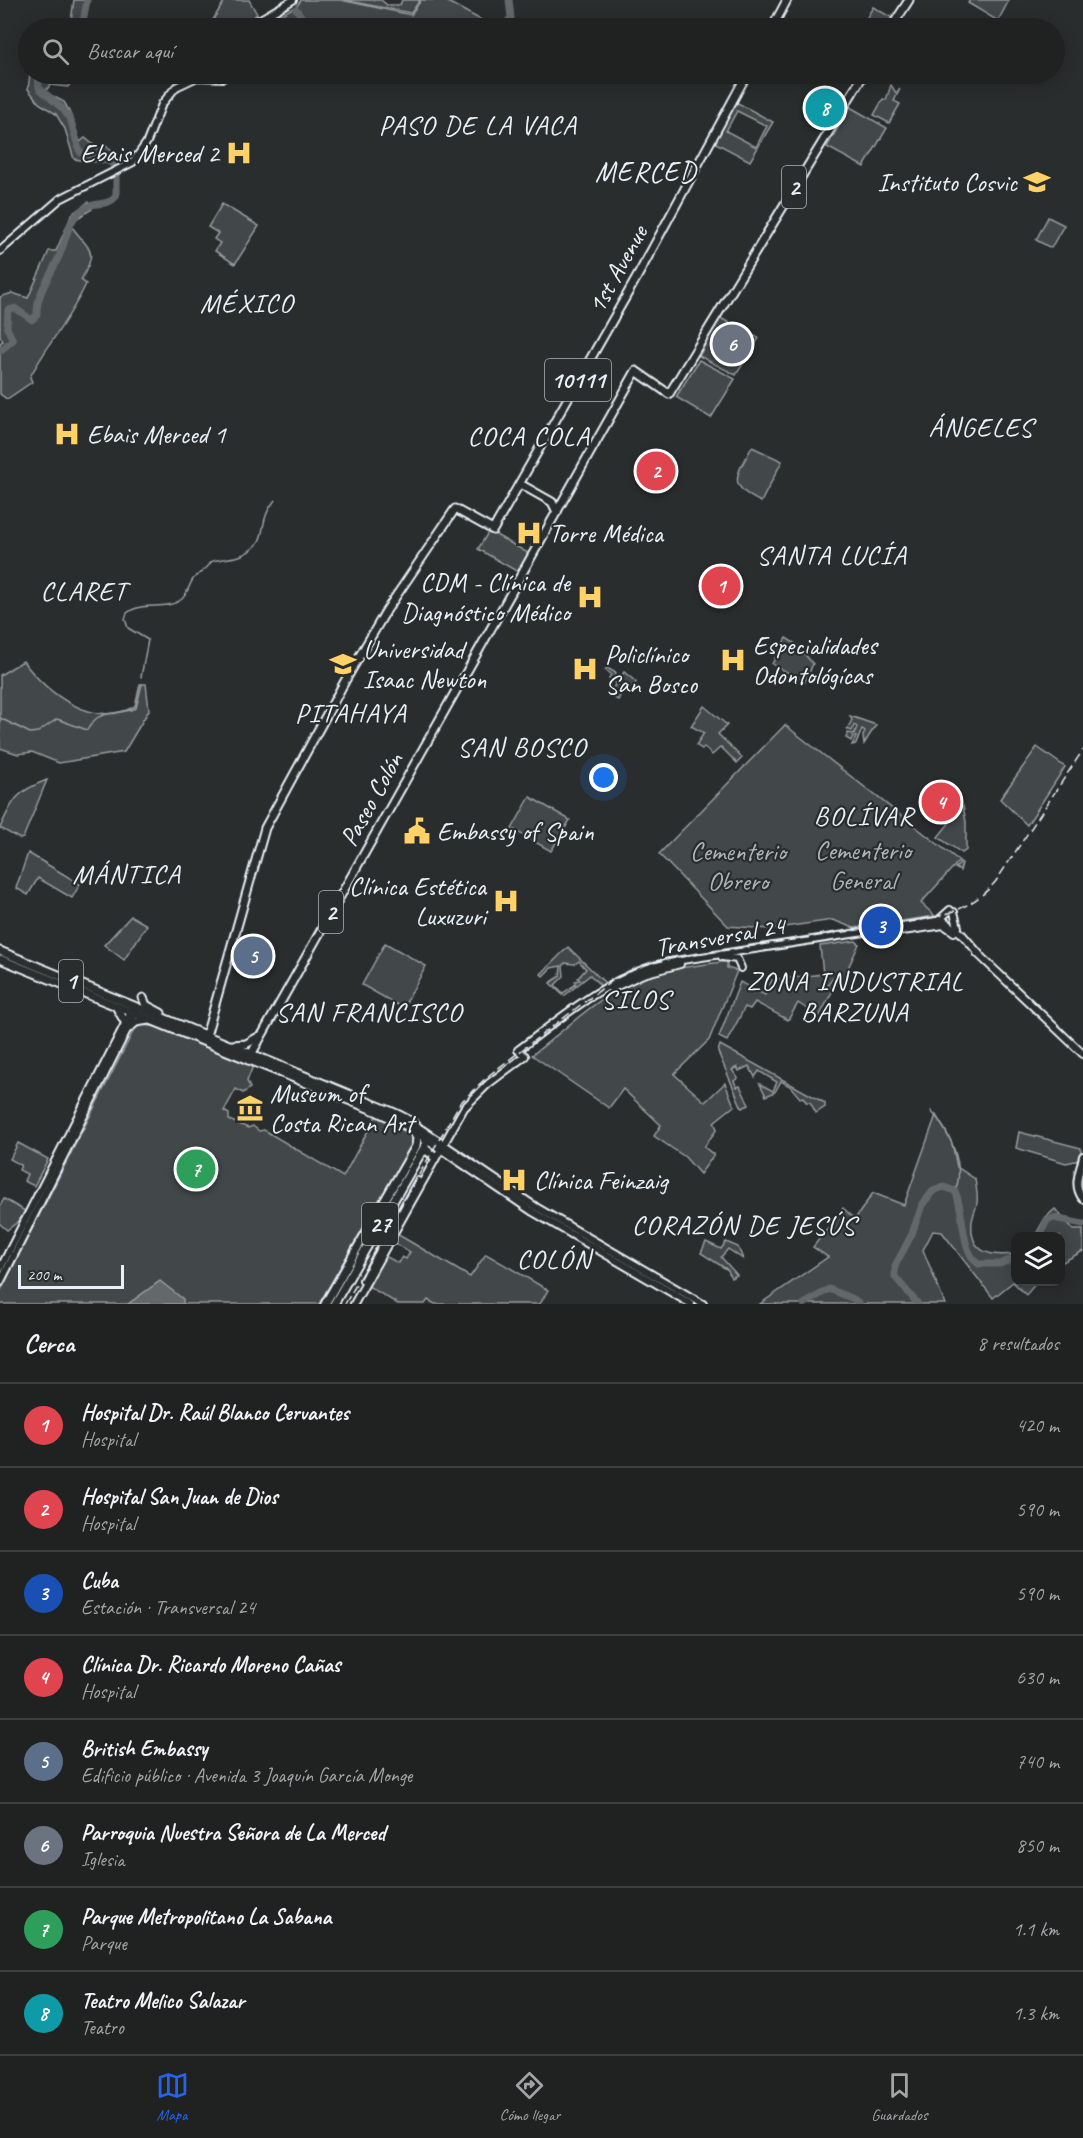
<!DOCTYPE html>
<html lang="es">
<head>
<meta charset="utf-8">
<style>
  body { margin:0; font-family:Caveat,sans-serif; background:#282a2a; color:#f1f3f6 }
  .controls { position:absolute; right:18px; bottom:18px; display:grid; overflow:hidden; border-radius:12px; box-shadow:0 3px 15px #0003 }
  .controls button { width:54px; height:54px; display:grid; place-items:center; padding:0; border:0; border-bottom:2px solid #3d3f40; background:#202222; color:#f1f3f6; font:30px sans-serif }
  .scale { position:absolute; left:18px; bottom:15px; width:106px; box-sizing:border-box; padding-left:6px; border:3px solid #e8f1f8; border-top:0; font-size:16px; line-height:21px; white-space:nowrap; color:#e8f1f8; -webkit-text-stroke:4px #2a2d2e; paint-order:stroke }
  .you { position:absolute; left:604px; top:778px; width:21px; height:21px; margin:-15px; border:4px solid #fff; border-radius:50%; background:#1a73e8; box-shadow:0 0 0 9px #1a73e833 }
  .badge { display:grid; place-items:center; width:39px; height:39px; border-radius:50%; background:#2563eb; color:#fff; font-size:20px; font-weight:700 }
  .pin { position:absolute; translate:-50% -50%; border:3px solid #fff; box-shadow:0 2px 6px #0006 }
  .list { margin:0; padding:0; list-style:none }
  h2 { display:flex; justify-content:space-between; align-items:center; height:78px; margin:0; padding:0 24px; font-size:26px }
  h2 small { font-size:20px; font-weight:400; color:#a2a4a5 }
  .list li { display:grid; grid-template-columns:39px 1fr auto; gap:18px; align-items:center; box-sizing:border-box; height:84px; padding:0 24px; border-top:2px solid #3d3f40 }
  .list b { display:block; font-size:22px; white-space:nowrap }
  .list p { margin:0; font-size:20px; white-space:nowrap; color:#a2a4a5 }
  .list em { font-size:20px; font-style:normal; color:#a2a4a5 }
  .icon { flex:none; width:33px; height:33px; fill:none; stroke:currentColor; stroke-width:2; stroke-linecap:round; stroke-linejoin:round }
  .map { position:relative; flex:none; width:1083px; height:1304px; overflow:hidden }
  .search { position:absolute; background:#202222; box-shadow:0 3px 15px #0003; left:18px; right:18px; top:18px; height:66px; display:flex; align-items:center; gap:15px; box-sizing:border-box; padding:0 21px; border-radius:33px; color:#a2a4a5; font-size:22px }
  .sheet { height:750px; background:#202222 }
  nav { display:flex; justify-content:space-around; align-items:center; box-sizing:border-box; height:84px; border-top:2px solid #3d3f40; background:#202222; font-size:16px; color:#a2a4a5 }
  nav a { display:grid; justify-items:center; gap:3px }
  nav .on { color:#2563eb }
  .map>svg:first-child { display:block }
  .green { fill:#424648; stroke:#959ca0; stroke-width:1.5; fill-rule:evenodd }
  .water { fill:#63686b; stroke:#989fa3; stroke-width:1.5 }
  .lines { fill:none; stroke-linecap:round; stroke-linejoin:round }
  .stream { stroke:#989fa3; stroke-width:1.5 }
  .river { stroke:#63686b; stroke-width:7 }
  .secondary-casing { stroke:#e8f1f8; stroke-width:10 }
  .trunk-casing { stroke:#e8f1f8; stroke-width:11 }
  .secondary { stroke:#2a2d2e; stroke-width:6 }
  .trunk { stroke:#2a2d2e; stroke-width:7 }
  .rail { stroke:#e8f1f8; stroke-width:1.5; stroke-dasharray:9 4.5; stroke-linecap:butt }
  .labels { text-anchor:middle; stroke-width:4.5; stroke-linejoin:round; paint-order:stroke }
  .shield { fill:#2a2d2e; stroke:#afb6bb; stroke-width:1.5 }
  .shield-label { font-size:24px; font-weight:bold; fill:#e8f1f8 }
  .poi-label { font-size:26px; fill:#e8f1f8; stroke:#2a2d2e; text-anchor:start }
  .street-label { font-size:26px; fill:#e8f1f8; stroke:#2a2d2e }
  .park-label { font-size:26px; fill:#aeb5ba; stroke:#2a2d2e }
  .neighbourhood-label { font-size:27px; letter-spacing:1.5px; fill:#e8f1f8; stroke:#2a2d2e }
  .quarter-label { font-size:28px; letter-spacing:1.5px; fill:#e8f1f8; stroke:#2a2d2e }
</style>
</head>
<body>
<div class="map">
<svg width="1083" height="1304" viewBox="0 0 1083 1304">
  <rect width="100%" height="100%" fill="#2a2d2e"/>
  <filter id="ink" filterUnits="userSpaceOnUse"><feTurbulence type="fractalNoise" baseFrequency=".0167" numOctaves="2"/><feDisplacementMap in="SourceGraphic" scale="12" xChannelSelector="R" yChannelSelector="G"/><feConvolveMatrix kernelMatrix="1 2 1 2 8 2 1 2 1" color-interpolation-filters="sRGB"/></filter>
  <g filter="url(#ink)">
    <g class="green">
      <path d="M74,0H86V10L82,17L87,20L84,28H70Z"/>
      <path d="M225,0H249L257,14L240,28H208Z"/>
      <path d="M301,0H341L411,15L421,0H444L496,28H302L286,21L273,27L270,20L297,6Z"/>
      <path d="M343,0H381L387,5H400L402,0H420L411,13Z"/>
      <path d="M970,0H1009L998,21L968,3Z"/>
      <path d="M873,7L894,19L888,28H871L863,24Z"/>
      <path d="M30,74H87L84,78H74L68,87L50,85L45,92L64,102C70,111 77,131 80,142L85,138L100,150L105,145L119,157L95,162L74,159L65,129L56,114L39,103L28,89Z"/>
      <path d="M891,85L896,93L900,89L894,101L900,104L889,123L874,115L883,99L886,100Z"/>
      <path d="M734,101L773,122L750,161L712,141ZM737,111L767,126L756,147L726,131Z"/>
      <path d="M850,107L887,128L864,167L827,147Z"/>
      <path d="M88,202L92,209L76,219L72,227C91,252 98,250 81,280L86,284C71,317 47,345 30,377L32,382L7,399L0,394V343L3,341L0,336V297L12,293L28,298L49,251H56L72,214Z"/>
      <path d="M222,204L259,226L235,264L215,251L220,243L214,239L218,233L208,227Z"/>
      <path d="M1048,217L1064,225L1051,248L1036,240Z"/>
      <path d="M720,318L759,338L736,375L699,356ZM733,328L740,333L737,338L742,342L737,349L732,346L723,359L719,360L716,355L725,341L719,338L724,331L729,334Z"/>
      <path d="M699,360L735,379L711,418L676,397Z"/>
      <path d="M752,447L782,461L761,502C726,485 736,476 752,447Z"/>
      <path d="M489,531L528,553L518,572L478,549Z"/>
      <path d="M786,638L796,644L813,664L805,682L772,664Z"/>
      <path d="M23,661C47,693 93,730 135,706L140,684H146L149,710L124,752L59,763L32,752L18,754L0,748V675Z"/>
      <path d="M607,668L616,673L614,677L618,682L624,672L636,682L633,689L626,685L618,700L609,695L616,683L609,678L611,674L605,670Z"/>
      <path d="M704,706L727,725L718,734L742,758L737,763L721,747L712,755L704,747L702,749L696,745L704,733L691,726Z"/>
      <path d="M850,716L876,725L864,744L863,736L865,731L862,729L856,744L852,745L856,737L853,736L851,741L846,738L848,733L854,734L857,727L854,725L852,731L847,729L852,720Z"/>
      <path d="M785,725L962,863L960,871L955,868L960,864L958,862L921,903L935,916L854,928L833,920L770,929L728,926L659,854Z"/>
      <path d="M1037,747L1065,767L1027,825L1000,799Z"/>
      <path d="M47,780L23,838L20,839L0,828C13,799 17,791 47,780Z"/>
      <path d="M530,797L570,820L551,851L512,829Z"/>
      <path d="M963,806L966,822V850L962,853L938,837Z"/>
      <path d="M28,853L80,884L72,898L38,878L28,895L16,888Z"/>
      <path d="M131,916L147,925L124,960L104,945Z"/>
      <path d="M856,941L859,944L843,979L839,982L832,979L828,985L833,990L819,1017L798,1003L788,1020L755,1002L750,1009L745,1007L727,1041L719,1037L740,982L765,995L772,980L823,974L820,946Z"/>
      <path d="M385,943L426,966L403,1008L362,985Z"/>
      <path d="M568,947L606,984L602,987L590,975L564,996L550,983L560,976L561,966L551,968L543,976L541,974ZM579,961L586,969L578,978L580,980L575,981L576,984L563,993L555,985L564,976L563,966L565,963L575,964Z"/>
      <path d="M727,961V968L737,971L709,1040L674,1074L705,1102L725,1083L734,1106L714,1122L717,1129L704,1147L714,1155L700,1174L685,1157L654,1136L661,1125L623,1089L609,1108L532,1055C565,1030 598,996 637,980C665,968 697,966 727,961Z"/>
      <path d="M142,1025L158,1027L253,1066L247,1081L250,1088L243,1093L236,1089L224,1111L229,1114V1120L248,1128L253,1126L259,1131L264,1130L343,1177L376,1116L390,1122L413,1137V1142L319,1304H0V1292L135,1028Z"/>
      <path d="M720,1045L825,1103V1107L816,1113L810,1102H806L803,1097L800,1098L790,1086L781,1081L775,1092L766,1096L760,1084L773,1091L777,1082L759,1071L755,1077L749,1066L739,1071L737,1067L732,1070L738,1078L734,1081L737,1087L740,1086L749,1105L742,1108L718,1052Z"/>
      <path d="M936,1115L952,1143L957,1167L975,1179C976,1186 978,1195 977,1203C976,1209 973,1215 972,1221C969,1253 990,1257 1015,1254L1016,1282H1037L1026,1295L1013,1282L993,1298L942,1232L933,1231L923,1250L945,1304H760L828,1257L813,1247L843,1208L855,1219L873,1193L904,1205Z"/>
      <path d="M1019,1132L1081,1148L1080,1160L1066,1163L1016,1148Z"/>
      <path d="M18,1143L48,1159L34,1186L24,1181L27,1174L19,1170L21,1165L10,1159Z"/>
      <path d="M4,1199L25,1211L19,1221L7,1230L0,1224V1206Z"/>
      <path d="M1055,1209L1074,1230H1083V1251L1061,1263L1060,1236H1035L1045,1218Z"/>
      <path d="M397,1234L470,1277L486,1254L548,1290L540,1304H435L428,1300L425,1304H398L368,1286L385,1256L398,1263L402,1257L406,1259L410,1252L393,1242Z"/>
      <path d="M706,1242L721,1249L726,1242L738,1247L743,1259L728,1249L721,1257L737,1275L731,1278L728,1270L701,1253Z"/>
    </g>
    <path class="water" d="M160,1281L183,1299V1304H128Z"/>
    <g class="lines">
      <g class="stream">
        <path d="M141,677L148,640L128,628L125,619L127,613C143,600 165,612 182,599C188,593 189,584 194,578C200,572 207,570 211,562C221,557 233,560 244,554C272,540 255,524 275,500"/>
        <path d="M0,718L30,733L38,732L57,719L87,730C90,726 93,721 97,718C106,711 124,714 136,708L142,684"/>
        <path d="M931,1111C949,1130 966,1166 955,1191"/>
      </g>
      <g class="river">
        <path d="M296,9L310,28"/>
        <path d="M82,28L87,0"/>
        <path d="M501,28L511,18L509,0"/>
        <path d="M57,74H77"/>
        <path d="M0,351L13,340L7,328L8,310L15,308L32,320L37,315C36,292 52,275 60,254C67,237 68,220 83,209C93,201 109,207 116,196V171L111,162L83,155L79,150L71,121L63,109L39,88L38,78L45,74"/>
        <path d="M1040,1236L1047,1220L1054,1218L1083,1224"/>
        <path d="M804,1304L829,1289L854,1299L859,1304"/>
        <path d="M918,1304L895,1277V1266L912,1234L922,1205L933,1191L944,1187L955,1191C966,1214 959,1247 978,1264H1000L1016,1257"/>
      </g>
      <g class="secondary-casing">
        <g id="secondary">
          <path d="M245,28L293,0"/>
          <path d="M0,251L60,199L133,162L147,142L162,104L176,87L197,77L223,78L224,74"/>
          <path d="M954,912L958,927"/>
          <path d="M940,919L950,910"/>
          <path d="M889,933L944,925L954,932"/>
          <path d="M977,953L1083,1054"/>
          <path d="M722,957L737,959L741,968"/>
          <path d="M611,989L643,974L680,964"/>
          <path d="M411,1129L533,1212L691,1304"/>
          <path d="M421,1129L536,1207L703,1304"/>
          <path d="M1083,1156C1080,1172 1072,1185 1083,1199"/>
          <path d="M0,1269L132,1010"/>
          <path d="M363,1280L418,1181"/>
          <path d="M0,1283L137,1010"/>
          <path d="M354,1304L464,1108L488,1084L525,1056L518,1050C565,1015 610,975 669,962L943,920L961,933L980,955"/>
        </g>
      </g>
      <g class="trunk-casing">
        <g id="trunk">
          <path d="M772,28L787,0"/>
          <path d="M891,28L909,0"/>
          <path d="M520,484L552,502L557,512"/>
          <path d="M0,951L373,1104C390,1111 429,1123 425,1146L334,1304"/>
          <path d="M0,959L378,1112L411,1128L417,1138L416,1146L325,1304"/>
          <path d="M143,998L146,1005L161,1013"/>
          <path d="M117,1008L125,1022"/>
          <path d="M129,1028L136,1022L149,1020"/>
          <path d="M206,1036L265,828L345,681L386,611L455,509L493,530L637,277L747,74"/>
          <path d="M232,1045L246,1044L260,1036"/>
          <path d="M248,1060L636,371L669,394L864,74"/>
          <path d="M421,1153L427,1150L433,1156"/>
        </g>
      </g>
      <use href="#secondary" class="secondary"/>
      <use href="#trunk" class="trunk"/>
      <path class="rail" d="M345,1304L460,1103L488,1076L613,980L644,965L675,958L916,921C949,915 974,907 996,881L1083,750"/>
    </g>
  </g>
  <defs>
    <g id="hospital-bare" transform="scale(2.07)"><path d="M-5-5h3v3.5h4V-5h3V5h-3V1.5h-4V5h-3Z" fill="#ffd166" stroke="#2a2d2e" stroke-width="2.5" paint-order="stroke"/></g>
    <g id="university-bare" transform="scale(2.07)"><path d="M0-5L7-2L0 1L-7-2ZM-4 1L0 2.5L4 1V4Q0 6-4 4Z" fill="#ffd166" stroke="#2a2d2e" stroke-width="2.5" paint-order="stroke"/></g>
    <g id="civic-bare" transform="scale(2.07)"><path d="M-.6-6.5H3V-4.5H.6V-3L4-1V1h2V6H-6V1h2V-1L-.6-3ZM-1.2 2.5V6h2.4V2.5Z" fill="#ffd166" stroke="#2a2d2e" stroke-width="2.5" paint-order="stroke"/></g>
    <g id="museum-bare" transform="scale(2.07)"><path d="M0-6L6-3V-2H-6V-3ZM-5-1h2V3h-2ZM-1-1h2V3h-2ZM3-1h2V3H3ZM-6 4H6V6H-6Z" fill="#ffd166" stroke="#2a2d2e" stroke-width="2.5" paint-order="stroke"/></g>
  </defs>
  <g fill-rule="evenodd">
    <use href="#hospital-bare" x="239" y="153"/>
    <use href="#university-bare" x="1037" y="182"/>
    <use href="#hospital-bare" x="67" y="434"/>
    <use href="#hospital-bare" x="529" y="533"/>
    <use href="#hospital-bare" x="590" y="597"/>
    <use href="#hospital-bare" x="733" y="660"/>
    <use href="#university-bare" x="343" y="664"/>
    <use href="#hospital-bare" x="585" y="669"/>
    <use href="#civic-bare" x="417" y="831"/>
    <use href="#hospital-bare" x="506" y="901"/>
    <use href="#museum-bare" x="250" y="1108"/>
    <use href="#hospital-bare" x="514" y="1180"/>
  </g>
  <g class="labels">
    <g class="shield">
      <rect x="782" y="166" width="24" height="42" rx="4.5"/>
      <rect x="545" y="359" width="66" height="42" rx="4.5"/>
      <rect x="319" y="891" width="24" height="42" rx="4.5"/>
      <rect x="59" y="960" width="24" height="42" rx="4.5"/>
      <rect x="362" y="1203" width="36" height="42" rx="4.5"/>
    </g>
    <g class="shield-label">
      <text x="794" y="195">2</text>
      <text x="578" y="388">10111</text>
      <text x="331" y="920">2</text>
      <text x="71" y="989">1</text>
      <text x="380" y="1232">27</text>
    </g>
    <g class="poi-label">
      <text x="219" y="162" text-anchor="end">Ebais Merced 2</text>
      <text x="1017" y="191" text-anchor="end">Instituto Cosvic</text>
      <text x="87" y="443">Ebais Merced 1</text>
      <text x="549" y="542">Torre Médica</text>
      <text x="570" y="591" text-anchor="end">CDM - Clínica de<tspan x="570" dy="30">Diagnóstico Médico</tspan></text>
      <text x="753" y="654">Especialidades<tspan x="753" dy="30">Odontológícas</tspan></text>
      <text x="363" y="658">Universidad<tspan x="363" dy="30">Isaac Newton</tspan></text>
      <text x="605" y="663">Policlínico<tspan x="605" dy="30">San Bosco</tspan></text>
      <text x="437" y="840">Embassy of Spain</text>
      <text x="486" y="895" text-anchor="end">Clínica Estética<tspan x="486" dy="30">Luxuzuri</tspan></text>
      <text x="270" y="1102">Museum of<tspan x="270" dy="30">Costa Rican Art</tspan></text>
      <text x="534" y="1189">Clínica Feinzaig</text>
    </g>
    <g class="street-label">
      <text transform="translate(617 269) rotate(-61)" y="9">1st Avenue</text>
      <text transform="translate(371 799) rotate(-61)" y="9">Paseo Colón</text>
      <text transform="translate(720 936) rotate(-10)" y="9">Transversal 24</text>
    </g>
    <g class="park-label">
      <text x="863" y="859">Cementerio<tspan x="863" dy="30">General</tspan></text>
      <text x="738" y="860">Cementerio<tspan x="738" dy="30">Obrero</tspan></text>
    </g>
    <g class="neighbourhood-label">
      <text x="478" y="134">PASO DE LA VACA</text>
      <text x="247" y="312">MÉXICO</text>
      <text x="981" y="436">ÁNGELES</text>
      <text x="529" y="445">COCA COLA</text>
      <text x="832" y="564">SANTA LUCÍA</text>
      <text x="84" y="600">CLARET</text>
      <text x="351" y="722">PITAHAYA</text>
      <text x="522" y="756">SAN BOSCO</text>
      <text x="864" y="825">BOLÍVAR</text>
      <text x="127" y="883">MÁNTICA</text>
      <text x="855" y="990">ZONA INDUSTRIAL<tspan x="855" dy="31">BARZUNA</tspan></text>
      <text x="636" y="1008">SILOS</text>
      <text x="369" y="1021">SAN FRANCISCO</text>
      <text x="744" y="1234">CORAZÓN DE JESÚS</text>
      <text x="554" y="1268">COLÓN</text>
    </g>
    <g class="quarter-label">
      <text x="646" y="181">MERCED</text>
    </g>
  </g>
</svg>
<div class="controls">
<button><svg class="icon" aria-label="layers" viewBox="0 0 24 24"><path d="M12 4l9 5-9 5-9-5zM3 14l9 5 9-5"/></svg></button>
</div>
<div class="scale">200 m</div>
<div class="you"></div>
<div class="pin badge" style="left:721px;top:586px;background:#e0444e">1</div>
<div class="pin badge" style="left:656px;top:471px;background:#e0444e">2</div>
<div class="pin badge" style="left:881px;top:926px;background:#1a4fb4">3</div>
<div class="pin badge" style="left:941px;top:802px;background:#e0444e">4</div>
<div class="pin badge" style="left:253px;top:956px;background:#5c6f8a">5</div>
<div class="pin badge" style="left:732px;top:344px;background:#6b7280">6</div>
<div class="pin badge" style="left:196px;top:1169px;background:#2e9e5b">7</div>
<div class="pin badge" style="left:825px;top:108px;background:#0f9aa8">8</div>
<div class="search"><svg class="icon" aria-label="search" viewBox="0 0 24 24"><circle cx="10" cy="10" r="6"/><path d="M15 15l6 6"/></svg>Buscar aquí</div>
</div>
<section class="sheet">
<h2>Cerca<small>8 resultados</small></h2>
<ul class="list">
<li><span class="badge" style="background:#e0444e">1</span><div><b>Hospital Dr. Raúl Blanco Cervantes</b><p>Hospital</p></div><em>420 m</em></li>
<li><span class="badge" style="background:#e0444e">2</span><div><b>Hospital San Juan de Dios</b><p>Hospital</p></div><em>590 m</em></li>
<li><span class="badge" style="background:#1a4fb4">3</span><div><b>Cuba</b><p>Estación · Transversal 24</p></div><em>590 m</em></li>
<li><span class="badge" style="background:#e0444e">4</span><div><b>Clínica Dr. Ricardo Moreno Cañas</b><p>Hospital</p></div><em>630 m</em></li>
<li><span class="badge" style="background:#5c6f8a">5</span><div><b>British Embassy</b><p>Edificio público · Avenida 3 Joaquín García Monge</p></div><em>740 m</em></li>
<li><span class="badge" style="background:#6b7280">6</span><div><b>Parroquia Nuestra Señora de La Merced</b><p>Iglesia</p></div><em>850 m</em></li>
<li><span class="badge" style="background:#2e9e5b">7</span><div><b>Parque Metropolitano La Sabana</b><p>Parque</p></div><em>1.1 km</em></li>
<li><span class="badge" style="background:#0f9aa8">8</span><div><b>Teatro Melico Salazar</b><p>Teatro</p></div><em>1.3 km</em></li>
</ul>
</section>
<nav>
<a class="on"><svg class="icon" aria-label="map" viewBox="0 0 24 24"><path d="M3 6l6-2 6 2 6-2v14l-6 2-6-2-6 2zM9 4v14M15 6v14"/></svg>Mapa</a>
<a><svg class="icon" aria-label="directions" viewBox="0 0 24 24"><path d="M12 3l9 9-9 9-9-9zM9 14v-3h6M13 9l2 2-2 2"/></svg>Cómo llegar</a>
<a><svg class="icon" aria-label="saved" viewBox="0 0 24 24"><path d="M7 4h10v16l-5-4-5 4z"/></svg>Guardados</a>
</nav>
</body>
</html>
